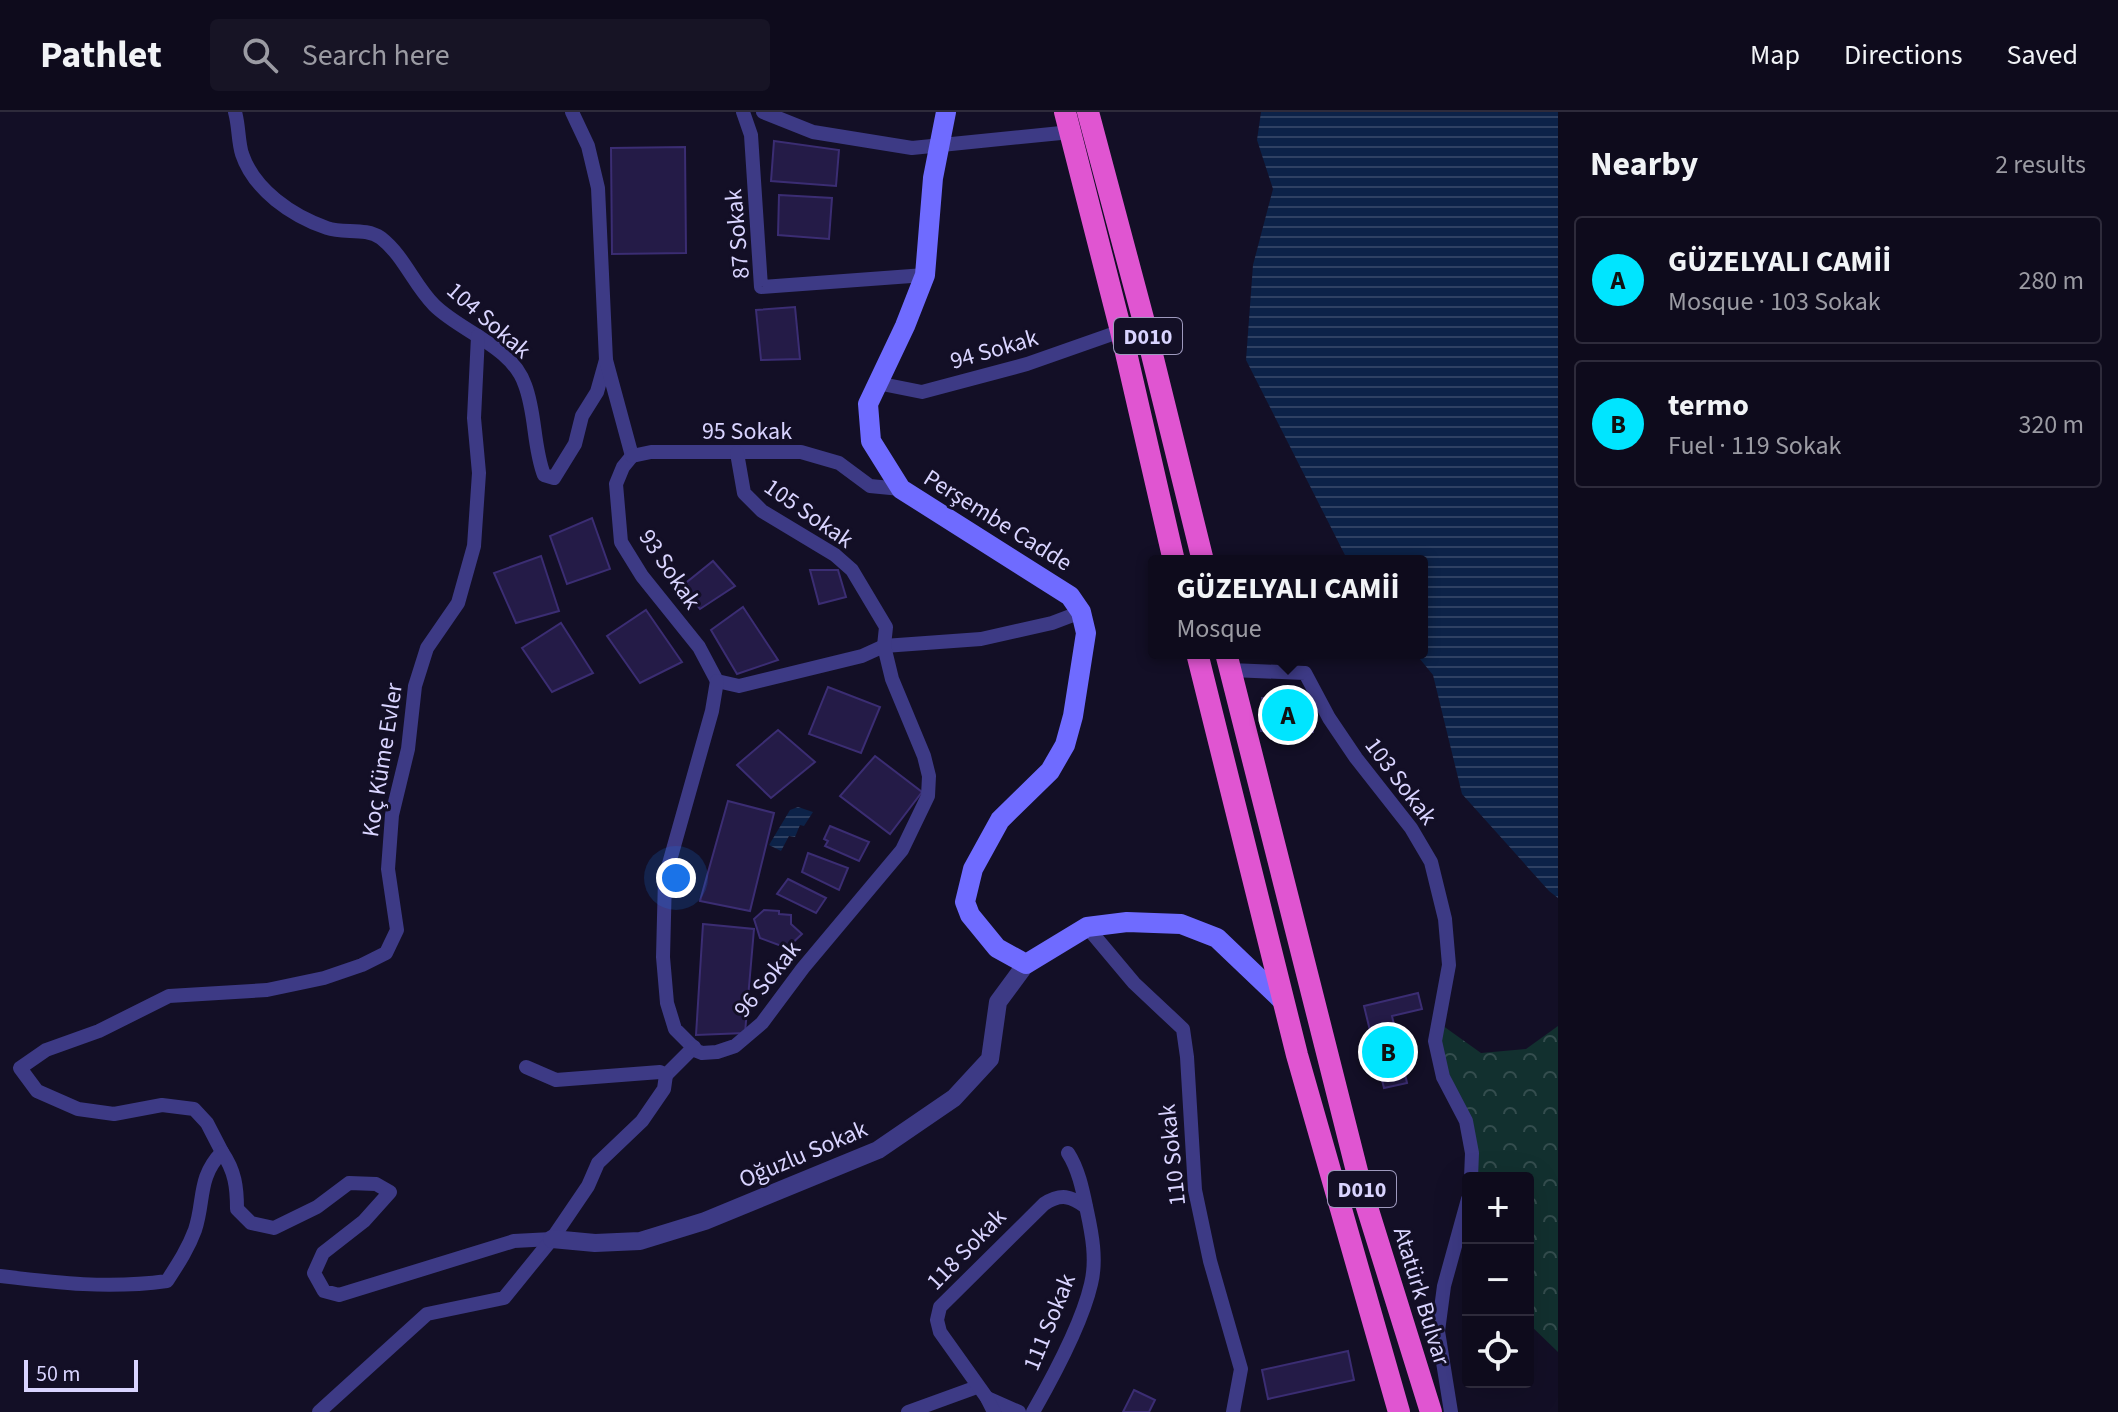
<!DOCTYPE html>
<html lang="en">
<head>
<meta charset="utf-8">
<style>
  body { margin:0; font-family:"Source Sans 3",sans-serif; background:#171425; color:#f1f3f6 }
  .controls { position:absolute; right:24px; bottom:24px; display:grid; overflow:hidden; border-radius:8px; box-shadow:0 8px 32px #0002 }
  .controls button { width:72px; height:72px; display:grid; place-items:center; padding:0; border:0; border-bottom:2px solid #2e2b3b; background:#0e0b1c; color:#f1f3f6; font:40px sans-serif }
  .scale { position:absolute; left:24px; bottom:20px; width:114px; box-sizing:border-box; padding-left:8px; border:4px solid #d9d4ff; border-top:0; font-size:22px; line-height:28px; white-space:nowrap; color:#d9d4ff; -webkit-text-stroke:6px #130f26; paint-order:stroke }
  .you { position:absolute; left:676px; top:766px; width:28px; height:28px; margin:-20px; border:6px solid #fff; border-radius:50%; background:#1a73e8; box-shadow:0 0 0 12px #1a73e833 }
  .badge { display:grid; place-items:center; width:52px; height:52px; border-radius:50%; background:#00e5ff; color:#111; font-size:26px; font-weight:700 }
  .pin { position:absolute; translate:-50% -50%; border:4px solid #fff; box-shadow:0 2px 8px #0006 }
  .popup { position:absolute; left:1148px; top:443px; width:280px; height:104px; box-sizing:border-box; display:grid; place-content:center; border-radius:8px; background:#0e0b1c; filter:drop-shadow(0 2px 6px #0005); font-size:26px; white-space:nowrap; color:#9b9ba3 }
  .popup b { font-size:30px; color:#f1f3f6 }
  .popup::after { content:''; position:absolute; left:50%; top:100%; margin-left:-16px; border:16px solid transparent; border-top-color:#0e0b1c }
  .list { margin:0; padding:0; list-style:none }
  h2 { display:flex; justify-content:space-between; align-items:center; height:104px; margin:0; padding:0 32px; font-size:34px }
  h2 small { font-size:26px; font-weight:400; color:#9b9ba3 }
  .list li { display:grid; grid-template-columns:52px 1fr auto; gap:24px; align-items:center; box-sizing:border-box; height:128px; margin:0 16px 16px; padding:0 16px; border:2px solid #2e2b3b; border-radius:8px }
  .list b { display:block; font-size:30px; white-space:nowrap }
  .list p { margin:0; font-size:26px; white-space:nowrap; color:#9b9ba3 }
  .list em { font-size:26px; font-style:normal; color:#9b9ba3 }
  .icon { flex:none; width:44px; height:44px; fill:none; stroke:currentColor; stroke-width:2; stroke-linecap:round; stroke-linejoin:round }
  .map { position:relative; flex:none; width:1558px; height:1300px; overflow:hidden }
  header { display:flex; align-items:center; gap:48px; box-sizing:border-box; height:112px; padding:0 40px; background:#0e0b1c; border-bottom:2px solid #2e2b3b }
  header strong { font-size:38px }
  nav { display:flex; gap:44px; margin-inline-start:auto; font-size:28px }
  .search { width:560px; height:72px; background:#171425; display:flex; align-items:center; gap:20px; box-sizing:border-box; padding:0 28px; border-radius:8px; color:#9b9ba3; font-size:30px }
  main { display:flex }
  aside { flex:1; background:#0e0b1c }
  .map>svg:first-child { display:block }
  .park { fill:url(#park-crowns) }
  .water { fill:url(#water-rules) }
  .building { fill:#241b47; stroke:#3b2d73; stroke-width:2 }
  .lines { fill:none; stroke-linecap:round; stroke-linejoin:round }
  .minor { stroke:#3d3a85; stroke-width:14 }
  .tertiary { stroke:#3d3a85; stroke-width:18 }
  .secondary { stroke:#6f6bff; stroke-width:20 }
  .trunk { stroke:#e055d1; stroke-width:22 }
  .labels { text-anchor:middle; stroke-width:6; stroke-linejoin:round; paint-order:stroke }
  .shield { fill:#130f26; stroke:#9e99be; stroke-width:2 }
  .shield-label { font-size:22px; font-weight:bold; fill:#d9d4ff }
  .street-label { font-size:24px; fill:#d9d4ff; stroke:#130f26 }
</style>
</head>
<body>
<header>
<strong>Pathlet</strong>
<div class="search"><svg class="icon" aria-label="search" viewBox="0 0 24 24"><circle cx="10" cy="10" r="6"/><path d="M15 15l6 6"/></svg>Search here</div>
<nav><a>Map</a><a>Directions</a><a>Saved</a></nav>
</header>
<main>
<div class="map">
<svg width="1558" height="1300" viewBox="0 0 1558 1300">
  <defs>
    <pattern id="park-crowns" width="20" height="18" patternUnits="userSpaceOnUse" patternTransform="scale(2)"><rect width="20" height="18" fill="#12302f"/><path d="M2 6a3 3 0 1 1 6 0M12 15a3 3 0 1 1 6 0" fill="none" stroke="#344d4e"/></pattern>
    <pattern id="water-rules" width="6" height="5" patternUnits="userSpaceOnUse" patternTransform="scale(2)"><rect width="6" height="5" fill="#0c2248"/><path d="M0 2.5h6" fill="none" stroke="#2f4163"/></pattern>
  </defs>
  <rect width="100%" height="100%" fill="#130f26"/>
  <path class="park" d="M1439,911L1481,941L1526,937L1558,914V1240L1528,1211V1066H1471L1472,1041L1443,965Z"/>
  <g class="water">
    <path d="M1261,0H1558V786L1549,779L1462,682L1433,563L1415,541H1422V449H1348L1246,248L1253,153L1273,77L1257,28Z"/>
    <path d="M798,695L813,700L804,714L800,713L795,725L789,724L781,739L769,733L790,698Z"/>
  </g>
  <g class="building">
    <path d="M774,29L839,38L836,74L771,69Z"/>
    <path d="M685,35L686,141L612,142L611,36Z"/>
    <path d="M779,83L832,86L829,127L778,123Z"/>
    <path d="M795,195L800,247L761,248L756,198Z"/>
    <path d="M592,406L610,457L567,472L550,424Z"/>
    <path d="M541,444L559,499L516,511L494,461Z"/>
    <path d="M713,449L735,474L700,497L682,474Z"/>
    <path d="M810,458H838L846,485L819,492Z"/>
    <path d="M743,495L778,548L737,562L711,518Z"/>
    <path d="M646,498L682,550L640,571L607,524Z"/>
    <path d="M561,511L593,561L552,580L522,536Z"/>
    <path d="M828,575L880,595L861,641L809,622Z"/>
    <path d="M1262,586L1314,587L1313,620L1261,619Z"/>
    <path d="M778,618L815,650L771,686L737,653Z"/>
    <path d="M875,644L922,680L890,722L840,684Z"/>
    <path d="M728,689L774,701L750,799L700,789Z"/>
    <path d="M830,714L869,730L859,749L825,734L828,729L824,727Z"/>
    <path d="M808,741L848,756L839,778L802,760Z"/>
    <path d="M788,767L826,786L816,801L777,782Z"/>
    <path d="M764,798L779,799V802L791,803V812L802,822L787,836L760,826L754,807Z"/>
    <path d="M703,812L754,817L745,921L696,923Z"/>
    <path d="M1418,881L1422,897L1392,904L1407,971L1384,976L1364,894Z"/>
    <path d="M1348,1239L1354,1268L1268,1287L1262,1258Z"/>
    <path d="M1134,1278L1155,1288L1149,1300H1123Z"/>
  </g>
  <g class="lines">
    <g class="minor">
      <path d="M235,0C239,14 238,29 242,42C254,78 292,104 327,116C344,122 365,115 381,126C404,144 414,173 434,193C461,220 512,234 525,273C536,302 533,334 544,363L554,366L575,332L582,304L597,280L606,248"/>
      <path d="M572,0L588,34L598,76L606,248L632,344"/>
      <path d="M743,0L751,23L761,175L925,163"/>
      <path d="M763,0L813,20L912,36L1071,20"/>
      <path d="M877,271L922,280L1027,252L1121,219"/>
      <path d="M632,344L623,355L616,372L621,430L642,464L699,535L717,569L739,574L862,544L884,534L981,527L1052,511L1081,500"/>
      <path d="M632,344L651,340H801L839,351L870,374L901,377"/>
      <path d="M1231,558L1305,561L1329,606L1356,646L1411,716L1431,750L1445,807L1449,853L1435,929L1443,965L1466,1009L1472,1041L1471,1066"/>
      <path d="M717,569L712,599L665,766L663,845L667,891L675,917L697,939L702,941L717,940L735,934L762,911L803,856L902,738L928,684L929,664L924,644L892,567L884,534L886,515L852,458L835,443L762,399L744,381L737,341"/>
      <path d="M1087,815L1134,871L1183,917L1187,945L1195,1078L1210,1149L1241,1257L1233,1300"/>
      <path d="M666,963L694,935"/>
      <path d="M222,1040L207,1011L194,997L162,993L114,1002L78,997L37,979L20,956L46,938L99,919L169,884L267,878L324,866L362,853L386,841L397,818L388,757L392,703L408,637L415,574L427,536L458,491L474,434L479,361L474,306L478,224"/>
      <path d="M0,1164C58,1171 109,1177 167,1169C178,1152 188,1137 195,1118C205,1088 197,1066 222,1040C235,1059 237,1075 237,1097L251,1111L274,1116L317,1095L349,1071L376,1072L390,1080L364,1109L323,1141L314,1161L324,1179L339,1183L514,1129L552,1127"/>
      <path d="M987,1286L1019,1300"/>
      <path d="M319,1300L427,1202L504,1186L552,1127L588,1074L598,1051L642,1009L664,977L666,963L660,960L556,968L526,955"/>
      <path d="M908,1300L977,1275"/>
      <path d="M994,1300L987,1286L940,1220L937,1208L940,1195L1044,1092C1061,1081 1071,1084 1086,1095"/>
      <path d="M1033,1300C1053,1265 1082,1211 1091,1172C1097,1148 1092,1122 1087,1099C1083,1080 1079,1058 1068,1041"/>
      <path d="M1451,1300L1438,1219L1444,1174L1468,1087"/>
    </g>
    <path class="tertiary" d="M552,1127L595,1131L640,1129L705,1109L878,1038L954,986L990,947L998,890L1026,852"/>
    <path class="secondary" d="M946,0L933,66L925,163L905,214L868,292L871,329L901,377L1070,484L1081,500L1086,521L1073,604L1065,633L1050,659L1000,708L973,757L965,790L970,803L997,836L1026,852L1087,815L1127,810L1181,812L1217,826L1284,890"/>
    <g class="trunk">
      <path d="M1065,0L1121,219L1174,449"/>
      <path d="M1088,0L1144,210L1203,449"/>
      <path d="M1197,541L1297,943L1399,1300"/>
      <path d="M1226,541L1362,1079L1431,1300"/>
    </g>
  </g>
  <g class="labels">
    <g class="shield">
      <rect x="1114" y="206" width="68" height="36" rx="6"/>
      <rect x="1328" y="1059" width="68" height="36" rx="6"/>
    </g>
    <g class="shield-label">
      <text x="1148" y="232">D010</text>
      <text x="1362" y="1085">D010</text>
    </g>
    <g class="street-label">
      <text transform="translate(737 122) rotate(-95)" y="8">87 Sokak</text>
      <text transform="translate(489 208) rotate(41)" y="8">104 Sokak</text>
      <text transform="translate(994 237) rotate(-16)" y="8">94 Sokak</text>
      <text x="747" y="327">95 Sokak</text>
      <text transform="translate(809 401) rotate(35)" y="8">105 Sokak</text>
      <text transform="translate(998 408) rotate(32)" y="8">Perşembe Cadde</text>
      <text transform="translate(670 457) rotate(56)" y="8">93 Sokak</text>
      <text transform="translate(382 648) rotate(-81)" y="8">Koç Küme Evler</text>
      <text transform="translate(1401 669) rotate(53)" y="8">103 Sokak</text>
      <text transform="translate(767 867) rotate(-51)" y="8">96 Sokak</text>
      <text transform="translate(803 1042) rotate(-23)" y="8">Oğuzlu Sokak</text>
      <text transform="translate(1172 1043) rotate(-96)" y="8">110 Sokak</text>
      <text transform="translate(966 1137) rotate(-46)" y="8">118 Sokak</text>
      <text transform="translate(1422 1184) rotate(73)" y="8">Atatürk Bulvar</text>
      <text transform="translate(1049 1210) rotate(-68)" y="8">111 Sokak</text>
    </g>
  </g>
</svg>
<div class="controls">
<button>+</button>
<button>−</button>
<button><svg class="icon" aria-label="locate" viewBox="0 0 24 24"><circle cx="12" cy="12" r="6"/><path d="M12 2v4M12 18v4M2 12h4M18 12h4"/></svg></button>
</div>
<div class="scale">50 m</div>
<div class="you"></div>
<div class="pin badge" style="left:1288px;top:603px">A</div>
<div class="popup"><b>GÜZELYALI CAMİİ</b>Mosque</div>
<div class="pin badge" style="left:1388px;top:940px">B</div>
</div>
<aside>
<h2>Nearby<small>2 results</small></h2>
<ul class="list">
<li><span class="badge">A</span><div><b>GÜZELYALI CAMİİ</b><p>Mosque · 103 Sokak</p></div><em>280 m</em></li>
<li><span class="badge">B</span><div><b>termo</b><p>Fuel · 119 Sokak</p></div><em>320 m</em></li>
</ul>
</aside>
</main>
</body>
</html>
